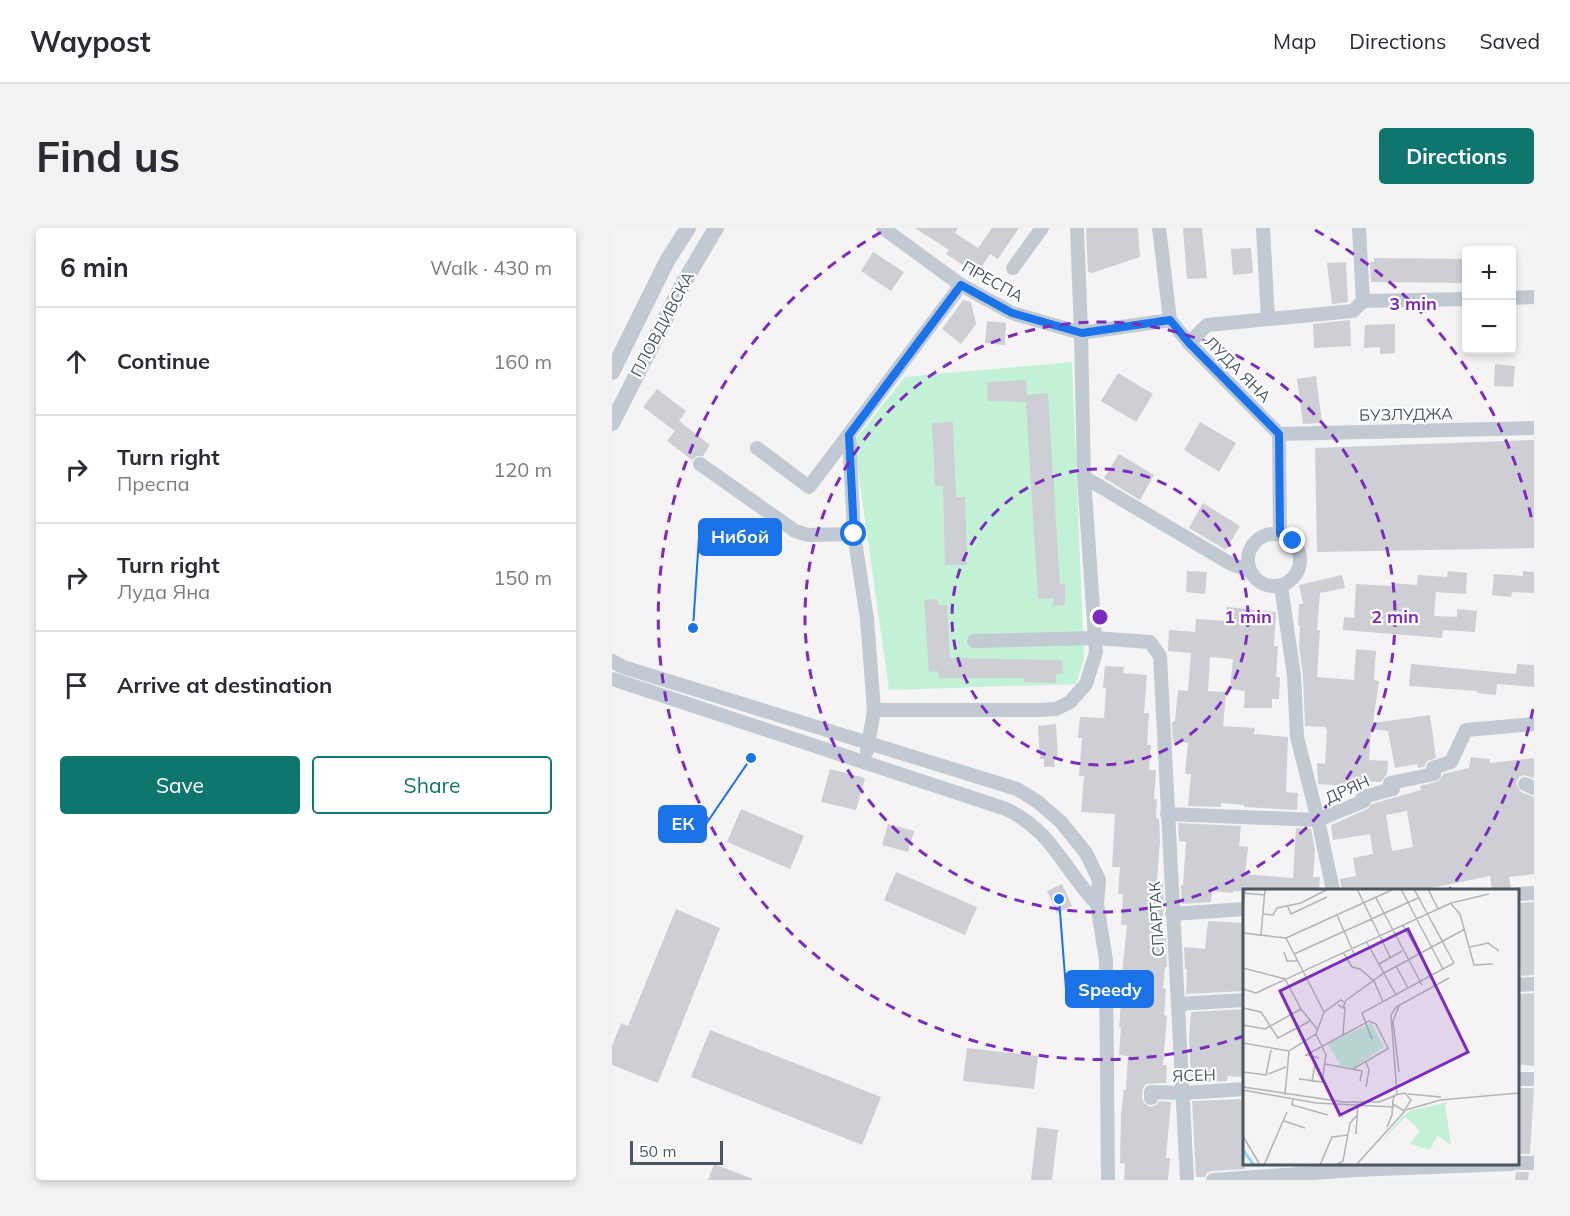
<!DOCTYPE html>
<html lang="en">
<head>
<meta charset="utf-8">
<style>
  body { margin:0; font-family:Mulish,sans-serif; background:#f2f2f3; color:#2b2b33 }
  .controls { position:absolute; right:18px; top:18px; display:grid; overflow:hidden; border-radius:6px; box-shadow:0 3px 9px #0003 }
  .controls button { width:54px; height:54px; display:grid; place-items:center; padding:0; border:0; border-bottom:2px solid #e1e1e2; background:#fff; color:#2b2b33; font:30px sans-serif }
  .scale { position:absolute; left:18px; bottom:15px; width:93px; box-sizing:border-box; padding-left:6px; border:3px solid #4a5661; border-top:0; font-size:16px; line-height:21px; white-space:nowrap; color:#4a5661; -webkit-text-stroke:4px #fff; paint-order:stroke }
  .stop { position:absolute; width:18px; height:18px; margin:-14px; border:4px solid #1a73e8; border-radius:50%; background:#fff }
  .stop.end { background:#1a73e8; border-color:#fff; box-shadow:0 2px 6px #0008 }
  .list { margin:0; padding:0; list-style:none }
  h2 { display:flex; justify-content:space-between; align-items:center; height:78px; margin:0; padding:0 24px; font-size:26px }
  h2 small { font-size:20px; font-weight:400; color:#7c7c81 }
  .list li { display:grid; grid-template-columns:39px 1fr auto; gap:18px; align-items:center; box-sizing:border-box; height:108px; padding:0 24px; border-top:2px solid #e1e1e2 }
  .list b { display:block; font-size:22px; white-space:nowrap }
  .list p { margin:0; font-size:20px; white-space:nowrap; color:#7c7c81 }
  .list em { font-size:20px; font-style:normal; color:#7c7c81 }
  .actions { display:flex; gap:12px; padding:18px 24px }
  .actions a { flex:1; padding:14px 0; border:2px solid #0f766e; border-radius:6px; text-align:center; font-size:21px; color:#0f766e }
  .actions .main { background:#0f766e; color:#fff }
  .icon { flex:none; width:33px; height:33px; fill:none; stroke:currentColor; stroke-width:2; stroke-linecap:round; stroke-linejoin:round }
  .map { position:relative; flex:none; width:922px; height:952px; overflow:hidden; border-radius:6px }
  header { display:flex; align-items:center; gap:36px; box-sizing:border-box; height:84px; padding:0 30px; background:#fff; border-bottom:2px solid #e1e1e2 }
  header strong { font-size:28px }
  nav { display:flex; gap:33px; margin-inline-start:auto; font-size:21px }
  .intro { display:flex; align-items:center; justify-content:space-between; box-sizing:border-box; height:144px; padding:0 36px }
  h1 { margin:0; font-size:42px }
  .button { padding:15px 27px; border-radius:6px; background:#0f766e; color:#fff; font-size:21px; font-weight:700 }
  main { display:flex; gap:36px; padding:0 36px }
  aside { flex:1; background:#fff; border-radius:6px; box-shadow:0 3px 9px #0003 }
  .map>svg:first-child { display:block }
  .green { fill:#c3f1d5 }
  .building { fill:#cdcfd5; fill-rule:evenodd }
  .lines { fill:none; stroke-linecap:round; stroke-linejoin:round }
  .minor { stroke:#c1cad2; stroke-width:14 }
  .tertiary { stroke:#c1cad2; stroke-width:16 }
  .route { stroke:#1a73e8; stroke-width:8 }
  .ring { fill:none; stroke:#7b2cbf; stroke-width:3; stroke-dasharray:10 8 }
  .labels { text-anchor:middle; stroke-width:4.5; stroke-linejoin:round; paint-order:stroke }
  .street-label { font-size:16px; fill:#4a5661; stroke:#fff }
  .inset-river { fill:none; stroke:#90daee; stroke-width:3 }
  .inset-road { fill:none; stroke:#b1b4b9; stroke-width:1.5 }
  .view { fill:#7b2cbf; fill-opacity:0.15; stroke:#7b2cbf; stroke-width:3 }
  .inset-edge { fill:none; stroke:#4a5661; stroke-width:3 }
  .centre { fill:#7b2cbf; stroke:#fff; stroke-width:3 }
  .ring-label { font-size:18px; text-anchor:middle; font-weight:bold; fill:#7b2cbf; stroke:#fff; stroke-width:4.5; stroke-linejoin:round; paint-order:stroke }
  .leader { fill:none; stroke:#1a73e8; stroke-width:2 }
  .callout-dot { fill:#1a73e8; stroke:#fff; stroke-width:2 }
  .callout { fill:#1a73e8; stroke:#1a73e8; stroke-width:2 }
  .callout-label { font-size:18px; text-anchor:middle; font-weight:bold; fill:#fff }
</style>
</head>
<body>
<header>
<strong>Waypost</strong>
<nav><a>Map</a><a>Directions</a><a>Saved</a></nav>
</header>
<div class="intro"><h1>Find us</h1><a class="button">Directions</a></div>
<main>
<aside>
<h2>6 min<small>Walk · 430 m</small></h2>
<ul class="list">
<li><svg class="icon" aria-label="ahead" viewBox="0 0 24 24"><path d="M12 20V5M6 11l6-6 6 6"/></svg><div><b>Continue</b></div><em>160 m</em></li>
<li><svg class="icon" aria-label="right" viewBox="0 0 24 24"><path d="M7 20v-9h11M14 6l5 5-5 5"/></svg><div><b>Turn right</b><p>Преспа</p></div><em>120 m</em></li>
<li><svg class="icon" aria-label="right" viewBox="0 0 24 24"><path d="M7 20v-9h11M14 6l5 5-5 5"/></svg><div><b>Turn right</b><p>Луда Яна</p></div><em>150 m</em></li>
<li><svg class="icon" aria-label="arrive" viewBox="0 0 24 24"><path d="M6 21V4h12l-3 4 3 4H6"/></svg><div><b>Arrive at destination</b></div></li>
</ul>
<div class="actions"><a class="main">Save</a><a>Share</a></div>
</aside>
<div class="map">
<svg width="922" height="952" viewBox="0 0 922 952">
  <rect width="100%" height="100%" fill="#f5f3f3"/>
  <path class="green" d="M460,134L472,431L464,456L277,462L242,213L293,149Z"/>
  <g class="building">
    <path d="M303,0H346L343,5L366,20L380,0H407L386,31L378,26L365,46L334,26L337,22Z"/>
    <path d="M474,0H526L528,29L480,45L476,44Z"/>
    <path d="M571,0H590L595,50L575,51Z"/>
    <path d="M639,20L641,45L621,47L619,21Z"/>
    <path d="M261,24L292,44L279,63L249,43Z"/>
    <path d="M762,30L855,31V55L759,54L758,34H762Z"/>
    <path d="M734,34L736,74L720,76L715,35Z"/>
    <path d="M351,72L359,74L364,96L349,116L330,101Z"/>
    <path d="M738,92L739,118L702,120L701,96Z"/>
    <path d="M375,93L394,95L393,117L373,115Z"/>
    <path d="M783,96V125L768,126V119L752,120L753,97Z"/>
    <path d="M883,136L903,138L901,159L882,158Z"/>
    <path d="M506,145L541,166L524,194L489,173Z"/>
    <path d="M704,148L710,195L691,196L685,151Z"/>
    <path d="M414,152L415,167L436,165L448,356H453V377L441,378V370L426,371L414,174L376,173L375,154Z"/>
    <path d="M45,161L74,183L67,193L98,217L91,228H85L80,232L55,213L63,203L31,179Z"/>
    <path d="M341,194L344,269H353L355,337H333L331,258H323L320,195Z"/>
    <path d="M588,194L624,215L607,244L572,222Z"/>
    <path d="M922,212V320L705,324L703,220Z"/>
    <path d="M507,226L542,247L528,272L492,250Z"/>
    <path d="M591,275L628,298L614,322L577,300Z"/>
    <path d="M575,343L595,344L593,366L574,364Z"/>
    <path d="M836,343L855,345L854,366L824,364L822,388L845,389V381L865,383L863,404L831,402L830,410L731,402L732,389L742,390L744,356L780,358V355L805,357L806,347L835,349Z"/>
    <path d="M911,343L922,344V365L900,364L899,369L880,367L882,346L911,348Z"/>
    <path d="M730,347L733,360L708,365L705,402H708L705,449L742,452L744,421L764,423L762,452L767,453L761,495L818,487L824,530L815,533L812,539L806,540L805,536L783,540L776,503L759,501L757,532L776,533L775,546L769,554L750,553L749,559L706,556L705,535L713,536L715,502L713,499L693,498L691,448L687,418L688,398L686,397L687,376H691L687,357Z"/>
    <path d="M325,371L327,377H335L338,430L450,432L451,445L444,446V455L411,454L412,450H327L326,443L317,444L312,372Z"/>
    <path d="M615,379L664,384L662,418H666L664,449H668L667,471H660V480H632L633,463L618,461L621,431L598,429L596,463L614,464L611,498L643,500L642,506L676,509L674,564L686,565L685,582L632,579V577L609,575V579L576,578L579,546H573L576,515L561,514L560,494L563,493L566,462L576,463L579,425L556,423L557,402L583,404L584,391L614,393Z"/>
    <path d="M799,436L904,446L905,436L922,437V459L885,456L884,467L865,465V463L797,458Z"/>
    <path d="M493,438L512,439L511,445L535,447L532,485H537L535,517H539L537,542H544L542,571H545L544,590L547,591L548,612L545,654L551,655L552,677L549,709L554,710L555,739H553L551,760L554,761L552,787L555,788L551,837H555L554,855L534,856L531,860L530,870L532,875L538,879L544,877L547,873L559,874L554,930H558L556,952H512L513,936L508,935L509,887L512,861L514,862L516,828L507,827L509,799H507L509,774H507L515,697H509L511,666H506L508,639H500L503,586L469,584L472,548H467L470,510H466L468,489L492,490L494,460H491Z"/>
    <path d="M444,496L446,530L442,531L443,539H432V531H428L426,498Z"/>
    <path d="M859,529L878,531V535L922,530V550L911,547L907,549L904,556L909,564L922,569V646L897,649L899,660L898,663H880L878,648L819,660V663H730L728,651L744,648L741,630L761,626L758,606L721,612L719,597L755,581L760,576L809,562L808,558L827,553L831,546L857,540ZM795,583L801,619L780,623L774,587Z"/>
    <path d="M218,541L253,550L244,582L209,574Z"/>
    <path d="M129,581L192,608L178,641L115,614Z"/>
    <path d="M566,595L629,598L627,618L636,619L633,646L681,650L684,600L699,601L703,622L701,649H708L707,663H621V665L600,663L599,674L570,676L569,657H571L574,614L567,613Z"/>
    <path d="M276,596L302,603L296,624L270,617Z"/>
    <path d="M284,644L365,679L353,707L272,672Z"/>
    <path d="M450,656L460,678L445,685L435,663Z"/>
    <path d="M922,674V747L909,748L908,735H906V675Z"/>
    <path d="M64,681L108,700L46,855L0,837V818L9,795L16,798Z"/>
    <path d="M596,693L633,695V763L574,766L575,741H573L572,719L593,721Z"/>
    <path d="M922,765V838L906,836V766Z"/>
    <path d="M633,781V849L616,848L615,853L579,855L577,809L579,784Z"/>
    <path d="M98,802L269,869L250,917L79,849Z"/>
    <path d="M355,820L426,828L422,861L351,853Z"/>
    <path d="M906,860H922L918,926H906Z"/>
    <path d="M633,871V941L600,943L595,945L593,949H584L580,873Z"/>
    <path d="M425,899L446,902L440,952H419Z"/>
    <path d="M102,936L141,951L140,952H96Z"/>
    <path d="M904,944H917L916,952H903Z"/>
  </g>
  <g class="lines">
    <g class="minor">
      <path d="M271,0L349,57L400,85L469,105L558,92"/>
      <path d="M547,0L558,92L577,115L667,206L668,306"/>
      <path d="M651,0L656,91"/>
      <path d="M747,0L751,73"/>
      <path d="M401,40L430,0"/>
      <path d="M900,70L922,69"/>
      <path d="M577,115L595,97L741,83L751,73L855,71"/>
      <path d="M667,206L922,200"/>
      <path d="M237,207L242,306L255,391L262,482L255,523"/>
      <path d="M145,220L197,259L349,57"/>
      <path d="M88,236L183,303L196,307L242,306"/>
      <path d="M472,249L619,336L638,343"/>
      <circle cx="662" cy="332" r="26"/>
      <path d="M669,358L682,448L685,509L706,592L721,662"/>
      <path d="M362,413L483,410L538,414L548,428L575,952"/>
      <path d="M0,433L11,439L405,561L426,574L449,594L474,625L487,652L485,676L494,732L496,952"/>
      <path d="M0,451L394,581C441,603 451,641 485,676"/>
      <path d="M262,482H427L444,481L458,474L474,456L484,424L472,249L469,105L465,0"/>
      <path d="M913,556L922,560"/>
      <path d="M555,586L706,592L752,573L751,569L781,561L778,555L822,546L821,540L839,534L854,502L922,496"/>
      <path d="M906,666L922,665"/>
      <path d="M560,686L633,681"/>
      <path d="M906,757L922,756"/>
      <path d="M566,776L633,772"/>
      <path d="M906,851H922"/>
      <path d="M539,870V864L571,865L633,861"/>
      <path d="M906,935H922"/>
      <path d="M601,952L743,942L900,936"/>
    </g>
    <g class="tertiary">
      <path d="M0,144L55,33L76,0"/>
      <path d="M0,195L72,54L104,0"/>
    </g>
  </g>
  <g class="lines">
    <path class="route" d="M242,306L237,207L349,57L400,85L470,105L558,92L577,115L667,206L668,306L681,313"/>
  </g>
  <g class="ring">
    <circle cx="488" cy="389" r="148"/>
    <circle cx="488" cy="389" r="295"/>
    <path d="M921 481A443 443 0 0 1 837 662M632 808A443 443 0 0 1 273 2M703 2A443 443 0 0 1 921 297"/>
  </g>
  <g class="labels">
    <g class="street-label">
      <text transform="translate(381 53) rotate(29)" y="6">ПРЕСПА</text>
      <text transform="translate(50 96) rotate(-62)" y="6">ПЛОВДИВСКА</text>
      <text transform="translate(626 141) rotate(45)" y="6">ЛУДА ЯНА</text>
      <text transform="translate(794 186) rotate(-1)" y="6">БУЗЛУДЖА</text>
      <text transform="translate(735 561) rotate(-24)" y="6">ДРЯН</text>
      <text transform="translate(544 691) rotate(-93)" y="6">СПАРТАК</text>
      <text transform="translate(582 847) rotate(-2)" y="6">ЯСЕН</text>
    </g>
  </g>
  <g transform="translate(631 661)">
    <rect width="276" height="276" fill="#f5f3f3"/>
    <path d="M128,134L141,158L110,179L98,177L85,155ZM207,213L202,215L208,256L195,246L187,261L167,255L177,241L162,228L133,258L160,227L169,221Z" fill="#c3f1d5"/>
    <path class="inset-river" d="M0,261L11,276"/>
    <path class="inset-road" d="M114,0L147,68M158,0L200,80M185,0L195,20M0,4L22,6M133,9L179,96M208,15L217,25L231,76L250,75M44,16L48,25L84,8M0,19L2,0M20,25L30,26L34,19L58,14L85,0M94,26L112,67M160,36L188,86M0,44L43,49M18,46L22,0M43,49L151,0M43,49L81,123M123,52L153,106M227,58L245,54L256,62M41,63L44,72H55M100,63L109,78L117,80L131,92L140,113M51,65L175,9M136,75L159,62M153,77L165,99M0,79L42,90L58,120L75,141M0,100L13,104L208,14L246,5M102,112L141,84L222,40M156,117L150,132L156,183M0,119L18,123L35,149L67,132M0,136L22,140L58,120M100,146L102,118M129,150L119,124L211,74L171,0M0,154L46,162L73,145L81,123L98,111L102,114L100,119L95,116M76,169L63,166L126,132L133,135L145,159M123,173L126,181L123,198M82,175L119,182L117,192M110,180L146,159M0,183L23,186L28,161M25,185L43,178M56,190L79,193L83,166L73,145M69,193L72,175M0,198L100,213H136L151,207M0,201L73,214L151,218M154,205L148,126L153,118L206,89M165,205L198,208M42,206L46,162M50,210L49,216L85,226M163,221L197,211L276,204M41,232L62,239M144,238L149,226L150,211L152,206L162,204L168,211L161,222L150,215M113,245L115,214M0,247L17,276M21,276L44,223M77,276L89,248L105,246M93,276L100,272L107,234L115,225M113,276L162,222"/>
    <path class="view" d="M165,40L225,163L97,226L37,102Z"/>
    <rect width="276" height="276" class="inset-edge"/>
  </g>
  <circle cx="488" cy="389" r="9" class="centre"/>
  <g class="ring-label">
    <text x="801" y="82">3 min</text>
    <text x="636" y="395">1 min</text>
    <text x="783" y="395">2 min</text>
  </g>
  <path class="leader" d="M81 400L87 309M139 530L94 596M447 671L454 761"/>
  <g class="callout-dot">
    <circle cx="81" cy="400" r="6"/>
    <circle cx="139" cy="530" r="6"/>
    <circle cx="447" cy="671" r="6"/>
  </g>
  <g class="callout">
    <rect x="87" y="291" width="82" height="36" rx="6"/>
    <rect x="47" y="578" width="47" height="36" rx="6"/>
    <rect x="454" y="743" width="87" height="36" rx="6"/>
  </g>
  <g class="callout-label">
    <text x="128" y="315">Нибой</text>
    <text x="71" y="602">ЕК</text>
    <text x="498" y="768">Speedy</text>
  </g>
</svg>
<div class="controls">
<button>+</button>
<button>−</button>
</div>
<div class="scale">50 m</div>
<div class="stop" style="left:242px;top:306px"></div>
<div class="stop end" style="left:681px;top:313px"></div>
</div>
</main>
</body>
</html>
